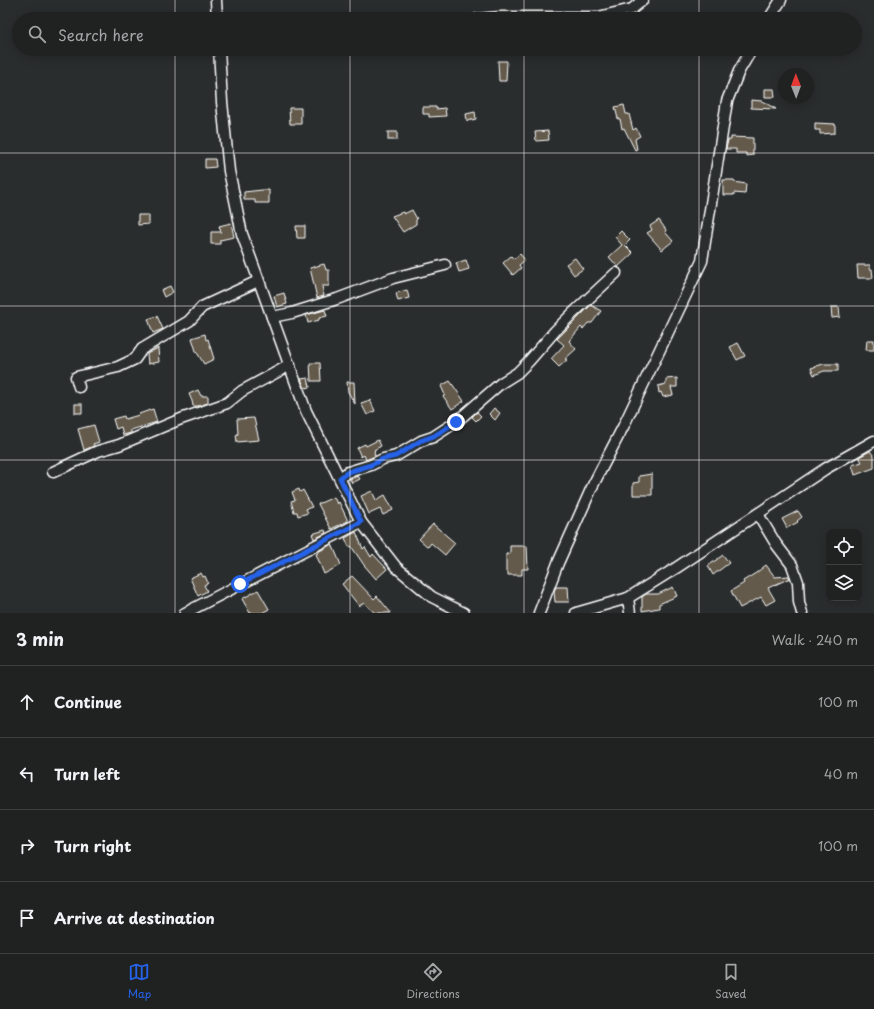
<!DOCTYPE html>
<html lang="en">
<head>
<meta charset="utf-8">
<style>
  body { margin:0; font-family:"Playpen Sans",sans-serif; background:#2d2f2f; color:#f1f3f6 }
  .controls { position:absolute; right:12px; bottom:12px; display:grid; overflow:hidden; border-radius:8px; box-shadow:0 2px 10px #0003 }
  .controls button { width:36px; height:36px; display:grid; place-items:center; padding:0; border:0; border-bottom:1px solid #3d3f40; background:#202222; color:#f1f3f6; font:20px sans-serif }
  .compass { position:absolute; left:778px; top:68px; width:36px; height:36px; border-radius:50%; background:#202222; box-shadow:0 2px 10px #0003; rotate:359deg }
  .stop { position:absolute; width:12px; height:12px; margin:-9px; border:3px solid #2563eb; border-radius:50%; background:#fff }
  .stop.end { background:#2563eb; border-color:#fff; box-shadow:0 1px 4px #0008 }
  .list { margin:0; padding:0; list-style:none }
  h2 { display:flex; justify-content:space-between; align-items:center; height:52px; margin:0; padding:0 16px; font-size:17px }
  h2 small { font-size:13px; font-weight:400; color:#a2a4a5 }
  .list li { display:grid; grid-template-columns:26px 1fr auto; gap:12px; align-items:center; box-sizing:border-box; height:72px; padding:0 16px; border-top:1px solid #3d3f40 }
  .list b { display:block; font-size:15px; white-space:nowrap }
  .list em { font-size:13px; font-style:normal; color:#a2a4a5 }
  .icon { flex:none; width:22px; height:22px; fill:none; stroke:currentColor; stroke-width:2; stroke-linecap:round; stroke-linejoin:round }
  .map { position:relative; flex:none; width:874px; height:613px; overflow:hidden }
  .search { position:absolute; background:#202222; box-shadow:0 2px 10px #0003; left:12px; right:12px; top:12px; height:44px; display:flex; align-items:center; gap:10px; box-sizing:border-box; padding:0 14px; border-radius:22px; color:#a2a4a5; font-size:15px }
  .sheet { height:340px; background:#202222 }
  nav { display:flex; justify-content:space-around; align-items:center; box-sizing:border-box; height:56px; border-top:1px solid #3d3f40; background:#202222; font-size:11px; color:#a2a4a5 }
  nav a { display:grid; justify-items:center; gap:2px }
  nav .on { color:#2563eb }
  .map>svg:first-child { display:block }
  .building { fill:#645a4c; stroke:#fff }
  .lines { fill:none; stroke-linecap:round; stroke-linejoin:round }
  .street-casing { stroke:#fff; stroke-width:13 }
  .street { stroke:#2a2d2e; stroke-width:10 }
  .route { stroke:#2563eb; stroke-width:5 }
  .grid { fill:none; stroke:#fff; stroke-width:1; stroke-opacity:0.55 }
</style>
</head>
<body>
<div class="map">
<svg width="874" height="613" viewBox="0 0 874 613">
  <rect width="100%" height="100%" fill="#2a2d2e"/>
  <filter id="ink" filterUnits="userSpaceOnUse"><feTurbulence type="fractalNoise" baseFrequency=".025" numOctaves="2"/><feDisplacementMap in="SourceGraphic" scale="8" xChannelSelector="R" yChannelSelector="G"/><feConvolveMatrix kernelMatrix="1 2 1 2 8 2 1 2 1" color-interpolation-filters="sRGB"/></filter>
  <g filter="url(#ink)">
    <g class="building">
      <path d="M193,12V19H169V13Z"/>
      <path d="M498,61H507L506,81H499Z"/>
      <path d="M765,89H774L775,97H765Z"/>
      <path d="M751,100L762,101L776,109L751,108Z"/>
      <path d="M624,105L626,114H629L633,130L636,128L640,136L635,139L637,149L635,150L624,128L622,129L620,119H618L615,107Z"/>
      <path d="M423,107H436V109L445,108L446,116L429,117V114H423Z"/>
      <path d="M289,108H301V124H290Z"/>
      <path d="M475,112L476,119L467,121L466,114Z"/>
      <path d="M815,123L835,124V133L820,134V130H815Z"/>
      <path d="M548,131L549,140L536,141L535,132Z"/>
      <rect x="388" y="132" width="9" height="8"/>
      <path d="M731,137L753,138V155L746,156V153H736V149H726L728,140H731Z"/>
      <path d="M205,159H215L216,167L205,168Z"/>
      <path d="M723,180H734V182L746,184L745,194L734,193V195H723Z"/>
      <path d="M262,190H269V203H255V200H244V192Z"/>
      <path d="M412,210L417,219L416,220V224L403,232L392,216L403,212L404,214Z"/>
      <path d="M138,215H149V224L138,225Z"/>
      <path d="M659,220L666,230L665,232L673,241L662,250L647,233L652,230L650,226Z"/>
      <path d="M231,223L234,237L220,240V244H211V232H221L219,226Z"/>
      <path d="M296,226H305V238H297Z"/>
      <path d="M621,231L630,240L625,245L633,253L618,267L609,257L622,245L615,237Z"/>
      <path d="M520,254L525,260L519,265L521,268L513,275L503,263L511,256L514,259Z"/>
      <path d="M575,258L583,269L574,275L566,264Z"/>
      <path d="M466,260L469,269L459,272L456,263Z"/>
      <path d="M324,264L326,270H329V286H322L324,296L317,298L310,268Z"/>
      <path d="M857,265H870V269H872L873,278H858Z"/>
      <path d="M170,286L173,292L164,297L161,290Z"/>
      <path d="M407,290L409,298L398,301L396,293Z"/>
      <path d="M284,293L287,304L277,307L274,296Z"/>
      <path d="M591,305L601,311L592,323H588L583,329L581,327L569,341L576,349L565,359L567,360L559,367L551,359L564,345L557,339Z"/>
      <path d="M831,307H839L840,317L832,318Z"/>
      <path d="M325,310L327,316L319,318V320L308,323L306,315Z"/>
      <path d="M157,316L163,329L153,333L148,319Z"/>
      <path d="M205,334L206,340L208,339L214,359L204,364L196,351L192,338Z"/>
      <path d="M867,340H874V350H866Z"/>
      <path d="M738,343L745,356L737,360L730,347Z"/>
      <path d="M158,348L159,362L148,364L147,354Z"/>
      <path d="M310,363H320L321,381H311Z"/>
      <path d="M823,364H838V371H824L814,375L811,368Z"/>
      <path d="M308,378L310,387L305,388L301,379Z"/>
      <path d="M677,378V387H671L673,395L663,397L661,392L659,393L658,386L666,384V379Z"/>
      <path d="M450,381L464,401L452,409L443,396L445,395L441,386Z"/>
      <path d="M347,382H354L355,404L348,392Z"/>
      <path d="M198,390L201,396H208V403L198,406H193L192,401L189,394Z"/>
      <path d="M370,400L375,411L367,415L361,403Z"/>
      <rect x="75" y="404" width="7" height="9"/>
      <path d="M494,408L500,413L495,420L489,414Z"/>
      <path d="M153,409L157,422L131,430V433L123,435L121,427L116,429L113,419L124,416L125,419L139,415V414Z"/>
      <path d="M477,412L481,416L476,421L472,417Z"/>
      <path d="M254,418L259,440L237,442L236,435L238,434L237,419Z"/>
      <path d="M94,425L99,442L93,444L94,446L84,450L78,429Z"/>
      <path d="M378,440L381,446L374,450L375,451L374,452L375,456L366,460L364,455L361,457L357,448L365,444L366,446Z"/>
      <path d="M870,451L874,456V468L855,475L852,465L862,462L859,457Z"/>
      <path d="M652,474V495H633V483L639,482V476Z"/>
      <path d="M358,476L360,479L352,483L350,479Z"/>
      <path d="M299,489L300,492L303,490L312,507L306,509L308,513L298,516L297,512H294L291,501L295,500L292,492Z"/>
      <path d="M372,491L376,500L385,495L393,510L383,515L380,509L369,514L361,496Z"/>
      <path d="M334,497L337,504L339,502L348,521L331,529L318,504Z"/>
      <path d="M798,511L802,517L797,521L798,522L787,528L782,519Z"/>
      <path d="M433,524L455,543L445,555L431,543L428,547L419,539Z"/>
      <path d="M325,530L326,533L314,539L312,534Z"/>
      <path d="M356,532L363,549L365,547L371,557L373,554L387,569L376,579L364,565L351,546L349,547L345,538Z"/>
      <path d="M332,544L341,565L324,574L316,554L318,553V552Z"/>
      <path d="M510,546H527L528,569H522V575H508V572H506V554H510Z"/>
      <path d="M723,555L729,563L713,575L708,566Z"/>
      <path d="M766,565L775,577L789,576L790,578L768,588L775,600L766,605L761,597L740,608L731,591L744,583L743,581L756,573Z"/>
      <path d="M201,573L203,577L205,576L208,583L204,585L207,591L198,596L190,578Z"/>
      <path d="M352,576L374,599L377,596L391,613H375L364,603L359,606L342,584Z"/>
      <path d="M556,587H568L569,602H555L554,591Z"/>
      <path d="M673,587L677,596L659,604V608L642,611V597L646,594H658Z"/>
      <path d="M258,590L269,609L262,613H250L242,599Z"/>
    </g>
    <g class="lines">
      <g class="street-casing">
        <g id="street">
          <path d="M216,0L217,19"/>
          <path d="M477,19L500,17H598L632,9L643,0"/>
          <path d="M769,19L781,0"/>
          <path d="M219,49L222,102L229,171L242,234L306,411L361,522L396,567L432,597L464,613"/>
          <path d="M272,317L292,313L337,299L393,278L445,265"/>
          <path d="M79,387L76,377L118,367L135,359L142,349L189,321L202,307L258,281"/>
          <path d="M53,472L98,451L119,445L181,419L227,403L242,391L290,365"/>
          <path d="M340,478L348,472L371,465L383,459L396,456L421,441L433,437L456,422L501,383L517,373L529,361L555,331L572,314L616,273"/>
          <path d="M758,514L776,544L792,565L798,582L799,602L802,613"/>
          <path d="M628,598L630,613"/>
          <path d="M185,613L361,522"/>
          <path d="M539,613L558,563L593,485L623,427L702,261L727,101L739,71L752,49"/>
          <path d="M576,613L628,598L676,568L825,469L874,441"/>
        </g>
      </g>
      <use href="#street" class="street"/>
    </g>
  </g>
  <g class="lines" filter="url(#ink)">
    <path class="route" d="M240,584L361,522L340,478L348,472L371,465L383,459L396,456L420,441L434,436L456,422"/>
  </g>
  <path class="grid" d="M175,0V19M350,0V19M524,0V19M699,0V19M175,49V613M350,49V613M524,49V613M699,49V613M0,153H874M0,306H874M0,460H874"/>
</svg>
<div class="controls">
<button><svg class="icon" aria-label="locate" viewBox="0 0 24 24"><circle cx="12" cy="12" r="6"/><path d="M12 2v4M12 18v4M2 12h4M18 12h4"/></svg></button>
<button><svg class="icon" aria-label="layers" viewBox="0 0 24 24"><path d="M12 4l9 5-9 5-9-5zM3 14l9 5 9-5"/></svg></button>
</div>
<svg class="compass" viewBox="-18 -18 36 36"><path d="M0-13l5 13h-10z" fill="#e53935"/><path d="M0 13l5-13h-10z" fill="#a2a4a5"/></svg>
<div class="stop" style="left:240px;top:584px"></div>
<div class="stop end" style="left:456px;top:422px"></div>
<div class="search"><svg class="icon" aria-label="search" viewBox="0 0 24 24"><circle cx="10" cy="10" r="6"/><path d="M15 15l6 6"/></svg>Search here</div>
</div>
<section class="sheet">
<h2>3 min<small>Walk · 240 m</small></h2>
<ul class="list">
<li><svg class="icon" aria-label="ahead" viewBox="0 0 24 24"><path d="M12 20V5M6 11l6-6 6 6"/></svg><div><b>Continue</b></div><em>100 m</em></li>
<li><svg class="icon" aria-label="left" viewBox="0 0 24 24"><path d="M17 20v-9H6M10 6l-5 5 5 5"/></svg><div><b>Turn left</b></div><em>40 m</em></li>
<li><svg class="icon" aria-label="right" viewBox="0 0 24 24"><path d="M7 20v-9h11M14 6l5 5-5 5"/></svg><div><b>Turn right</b></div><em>100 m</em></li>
<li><svg class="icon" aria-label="arrive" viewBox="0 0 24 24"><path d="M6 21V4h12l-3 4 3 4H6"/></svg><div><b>Arrive at destination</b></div></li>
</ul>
</section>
<nav>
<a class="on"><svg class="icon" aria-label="map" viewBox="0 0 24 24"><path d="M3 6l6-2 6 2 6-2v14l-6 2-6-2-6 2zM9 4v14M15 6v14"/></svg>Map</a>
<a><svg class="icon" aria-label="directions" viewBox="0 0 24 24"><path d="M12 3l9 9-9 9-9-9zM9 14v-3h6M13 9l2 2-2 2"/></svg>Directions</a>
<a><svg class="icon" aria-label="saved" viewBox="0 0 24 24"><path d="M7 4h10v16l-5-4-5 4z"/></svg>Saved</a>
</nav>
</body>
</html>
